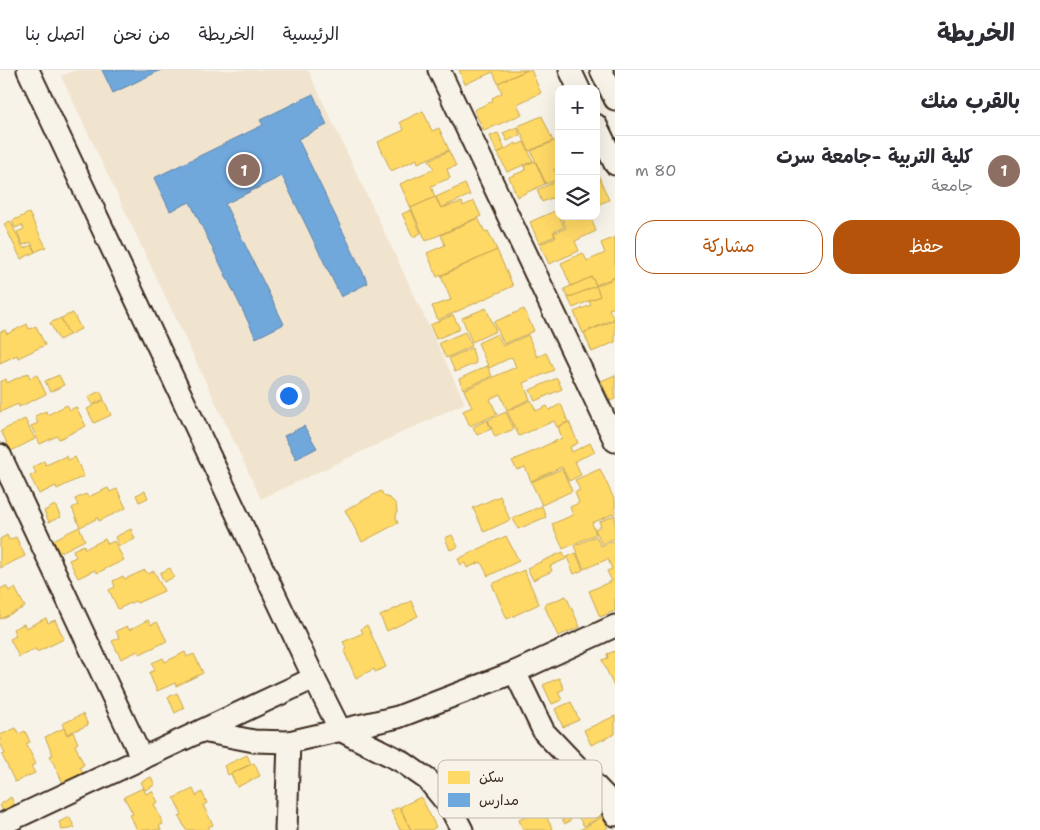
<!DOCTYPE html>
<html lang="ar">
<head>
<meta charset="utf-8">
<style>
  body { margin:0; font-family:"Shantell Sans","Playpen Sans Arabic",sans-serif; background:#f7f7f7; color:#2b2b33; direction:rtl }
  .controls { position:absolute; right:15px; top:15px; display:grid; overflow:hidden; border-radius:10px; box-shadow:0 5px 20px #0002 }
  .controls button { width:45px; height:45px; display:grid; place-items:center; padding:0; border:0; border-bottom:1px solid #e1e1e2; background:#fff; color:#2b2b33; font:25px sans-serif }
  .you { position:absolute; left:288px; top:325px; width:18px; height:18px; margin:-12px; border:4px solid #fff; border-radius:50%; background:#1a73e8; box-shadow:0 0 0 8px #1a73e833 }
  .badge { display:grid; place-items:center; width:32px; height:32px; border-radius:50%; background:#b45309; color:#fff; font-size:16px; font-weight:700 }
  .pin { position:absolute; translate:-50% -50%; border:2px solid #fff; box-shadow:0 1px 5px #0006 }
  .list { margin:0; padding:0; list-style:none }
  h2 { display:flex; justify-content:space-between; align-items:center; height:65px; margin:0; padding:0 20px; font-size:21px }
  h2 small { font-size:16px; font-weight:400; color:#7c7c81 }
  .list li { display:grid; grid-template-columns:32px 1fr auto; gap:15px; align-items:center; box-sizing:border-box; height:70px; padding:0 20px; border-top:1px solid #e1e1e2 }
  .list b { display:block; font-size:19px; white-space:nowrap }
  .list p { margin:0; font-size:16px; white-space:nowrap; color:#7c7c81 }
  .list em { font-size:16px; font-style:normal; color:#7c7c81 }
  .actions { display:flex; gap:10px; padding:15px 20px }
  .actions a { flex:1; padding:11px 0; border:1px solid #b45309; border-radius:20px; text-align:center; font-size:18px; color:#b45309 }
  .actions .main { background:#b45309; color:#fff }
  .icon { flex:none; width:28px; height:28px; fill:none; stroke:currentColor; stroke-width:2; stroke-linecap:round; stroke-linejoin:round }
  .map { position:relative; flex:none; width:615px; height:760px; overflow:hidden; direction:ltr }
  header { display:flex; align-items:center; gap:30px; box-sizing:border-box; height:70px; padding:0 25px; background:#fff; border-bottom:1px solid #e1e1e2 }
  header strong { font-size:24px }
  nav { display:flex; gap:28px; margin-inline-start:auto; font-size:18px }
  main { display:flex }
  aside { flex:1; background:#fff }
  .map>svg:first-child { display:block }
  .built { fill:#f1e4cf }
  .homes { fill:#ffd966; stroke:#c4a450 }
  .schools { fill:#6fa8dc; stroke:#5f82a3 }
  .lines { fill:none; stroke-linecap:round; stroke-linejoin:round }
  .minor-casing { stroke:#3b2a1e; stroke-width:25 }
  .minor { stroke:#f7f3e8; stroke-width:21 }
  .key { fill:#f7f3e8; stroke:#bfb7ab; stroke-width:1 }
  .key-label { font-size:14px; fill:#3b2a1e }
</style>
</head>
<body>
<header>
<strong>الخريطة</strong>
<nav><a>الرئيسية</a><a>الخريطة</a><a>من نحن</a><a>اتصل بنا</a></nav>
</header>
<main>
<aside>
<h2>بالقرب منك<small></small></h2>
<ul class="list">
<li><span class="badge" style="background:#8d6e63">1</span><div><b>كلية التربية -جامعة سرت</b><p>جامعة</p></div><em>80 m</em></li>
</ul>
<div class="actions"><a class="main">حفظ</a><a>مشاركة</a></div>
</aside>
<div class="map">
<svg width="615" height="760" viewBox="0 0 615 760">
  <rect width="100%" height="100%" fill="#f7f3e8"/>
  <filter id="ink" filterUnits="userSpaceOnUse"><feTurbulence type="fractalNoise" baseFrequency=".02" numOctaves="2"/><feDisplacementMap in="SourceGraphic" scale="10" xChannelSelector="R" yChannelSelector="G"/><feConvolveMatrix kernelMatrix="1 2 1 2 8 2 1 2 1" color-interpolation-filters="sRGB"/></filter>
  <g filter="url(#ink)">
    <path class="built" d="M75,0H308L465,333L261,429L61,6Z"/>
    <g class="homes">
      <path d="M459,0H527L498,13L493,2L465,14Z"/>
      <path d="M528,0H531L541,23L517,34L522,44L484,61L474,40L493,31L492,28L502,23L498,13Z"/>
      <path d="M423,41L432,61L439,58L449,80L418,93L417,89L391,101L378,72L404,60L400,52Z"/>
      <path d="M542,46L553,71L529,81L518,56Z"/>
      <path d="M517,57L520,65L507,71L503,63Z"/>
      <path d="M498,63L505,79L497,83L490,66Z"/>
      <path d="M559,69V97L554,99L558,109L546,114L531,81Z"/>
      <path d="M524,72L533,91L507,102L498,83L516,73L517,75Z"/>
      <path d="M449,81L456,96L447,99L450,108L431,116L435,127L411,138L400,114L434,99L429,90Z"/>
      <path d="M535,91L545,114L517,127L509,107L526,100L524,96Z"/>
      <path d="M596,100L609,130L599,134L596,129Z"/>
      <path d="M559,110V125L542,132L537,120Z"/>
      <path d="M465,114L470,125L441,138L436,127Z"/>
      <path d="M435,127L441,138L462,132L463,136L474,131L481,146L426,171L411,138Z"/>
      <path d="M411,140L421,163L413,167L402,144Z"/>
      <path d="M557,140L564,157L553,162L555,166L539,173L530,152Z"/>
      <path d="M29,143L46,177L35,182L31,172L23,175L17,162L24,159L22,155L15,158L12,151Z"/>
      <path d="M566,146H590L596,161L575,171L579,181L549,194L540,174L556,167L554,163L566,158L562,148Z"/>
      <path d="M478,148L485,162L488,161L497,180L437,207L427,183L445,175L441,165Z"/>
      <path d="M10,151L24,179L31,175L35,182L21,189L4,154Z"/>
      <path d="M615,167V207L596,215L592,207L571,216L561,193L583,183L587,191L605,183L601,173Z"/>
      <path d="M497,180L513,216L438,250L432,236L451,230L441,206Z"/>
      <path d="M592,207L596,216L568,228L564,219Z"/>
      <path d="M615,208V237L609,239L614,249L583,263L574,242L591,235L589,231L600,226L596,216Z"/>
      <path d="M596,216L600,226L573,238L568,228Z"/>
      <path d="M486,238L496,261L472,272L462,248Z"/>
      <path d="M524,239L534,261L504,274L494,252Z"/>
      <path d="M73,243L81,259L69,265L61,248Z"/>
      <path d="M453,245L460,259L436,269L430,255Z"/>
      <path d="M61,248L69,265L59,270L50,253Z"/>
      <path d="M615,250V272L592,282L584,263Z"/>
      <path d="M27,254L29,259L36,256L45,275L18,288L17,285L0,293V262L5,260L7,264Z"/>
      <path d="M465,262L472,276L446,288L439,273Z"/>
      <path d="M497,264L503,276L528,265L537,287L546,283L554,300L523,313L530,329L507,340L500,324L490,329L497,344L470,356L463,341L472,337L464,320L516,297L512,287L489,298L478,273Z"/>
      <path d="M472,278L476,293L455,302L449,288Z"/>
      <path d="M487,296L492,306L463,319L459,309Z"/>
      <path d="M28,303L30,308L37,305L46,324L19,337L18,334L0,342V312L6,309L7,313Z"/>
      <path d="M59,305L64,315L50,322L45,311Z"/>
      <path d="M615,305V329L610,331L601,311Z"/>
      <path d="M557,308L562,319L535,331L530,320Z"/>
      <path d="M100,321L104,329L92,335L88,327Z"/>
      <path d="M104,330L111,345L94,353L87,339Z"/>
      <path d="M531,330L536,341L547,336L549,340L561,334L568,352L557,357L554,351L519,366L507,341Z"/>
      <path d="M67,335L70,340L76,337L86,356L59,369L57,366L40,374L31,356L38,353L35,346L46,341L47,345Z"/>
      <path d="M506,342L514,359L495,367L488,350Z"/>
      <path d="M25,349L35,369L11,381L1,361Z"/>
      <path d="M487,350L491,359L477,365L473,357Z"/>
      <path d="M569,352L578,373L570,377L572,382L590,373L595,382L575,391L581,405L569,411L562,397L531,411L525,397L517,400L512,391L562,368L558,357Z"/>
      <path d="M66,386L68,390L75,387L84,406L57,419L56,416L39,424L30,406L36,403L33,397L44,391L46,395Z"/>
      <path d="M562,399L572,421L542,435L531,412Z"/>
      <path d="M600,399L615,431V443L592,453L596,464L563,479L552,454L573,445L570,437L579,433L575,422L580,420L575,410Z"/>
      <path d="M108,418L110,422L117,419L126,438L99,451L98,448L80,457L72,438L78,435L75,429L86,424L88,427Z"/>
      <path d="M145,421L148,428L139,432L136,425Z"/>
      <path d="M381,421L384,426L390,428L396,434L397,442L396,448L398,453L362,472L345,440Z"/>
      <path d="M500,426L510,450L484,462L473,438Z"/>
      <path d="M55,435L61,447L49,452L44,441Z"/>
      <path d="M542,436L546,447L518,459L513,448Z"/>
      <path d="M615,445V468L602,474L595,459L601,456L599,452Z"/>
      <path d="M79,457L85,470L59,483L53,470Z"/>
      <path d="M131,459L135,469L119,476L115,467Z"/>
      <path d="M7,465L9,470L16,467L25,486L0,498V469Z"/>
      <path d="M452,465L458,477L450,480L445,468Z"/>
      <path d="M506,466L519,491L488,506L481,492L467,498L465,493L461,495L458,489Z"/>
      <path d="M596,466L601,476L613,471L615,472V541L600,547L589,521L612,511L607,501L612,499L608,489L584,499L574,476Z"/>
      <path d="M105,469L108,474L114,471L124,490L97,503L95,500L78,508L69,490L76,487L73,480L84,475L85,479Z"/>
      <path d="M563,482L566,489L550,496L552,501L533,510L527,498Z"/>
      <path d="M576,483L583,500L574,504L567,487Z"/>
      <path d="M170,498L174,507L164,512L160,503Z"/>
      <path d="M145,500L148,504L154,501L164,521L137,533L135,531L118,539L109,520L115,517L113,511L123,506L125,509Z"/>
      <path d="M524,500L539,534L507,549L492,514Z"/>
      <path d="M6,516L9,521L15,518L25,537L0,549V519Z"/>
      <path d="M566,526L580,557L558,566L544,535Z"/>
      <path d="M411,531L418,546L387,561L380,546Z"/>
      <path d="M46,548L48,553L55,550L64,569L37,582L36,579L19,587L10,569L16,566L13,559L24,554L26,558Z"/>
      <path d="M148,550L151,555L157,552L167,571L140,584L138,581L121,589L112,571L119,568L116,561L127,556L129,560Z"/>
      <path d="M367,555L386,597L375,602L374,599L356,608L344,581L347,579L343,572L363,563L361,559Z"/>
      <path d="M615,581V619L602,590L608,588L607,584Z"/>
      <path d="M185,582L187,587L194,584L203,603L176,616L175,613L157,621L149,603L155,600L152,593L163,588L165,592Z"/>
      <path d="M559,608L564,619L558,622L562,630L552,634L543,615Z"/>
      <path d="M177,623L184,638L175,643L168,627Z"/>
      <path d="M571,632L579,650L563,657L555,639Z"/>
      <path d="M83,644L88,655L67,664L62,654Z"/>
      <path d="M615,646V664L591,675L584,660Z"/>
      <path d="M16,658L19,664L25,661L30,672L26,674L36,694L31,696L35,703L15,712L2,685L5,684L0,672V665Z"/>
      <path d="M64,658L67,665L73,662L78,673L75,675L84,695L80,697L83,703L63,713L50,686L53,685L45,667Z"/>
      <path d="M247,685L251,694L228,705L224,696Z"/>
      <path d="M254,693L260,706L237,717L231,704Z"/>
      <path d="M151,707L155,715L145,720L141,712Z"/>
      <path d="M588,715L605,744L584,756L577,745L587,738L577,721Z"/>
      <path d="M143,718L146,724L152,721L158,732L154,734L163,754L159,756L161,760H137L130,745L133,744L124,727Z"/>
      <path d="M193,719L196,726L202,722L207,733L203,735L213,755L208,757L210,760H186L179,746L182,745L174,728Z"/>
      <path d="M11,727L16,738L4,744L0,735Z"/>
      <path d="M421,727L436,757L431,760H411L400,737Z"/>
      <path d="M560,731L571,750L565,754L554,735Z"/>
      <path d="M553,735L556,742L546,746L553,760H523L519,750Z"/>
      <path d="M399,737L411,760H400L391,741Z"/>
      <path d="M69,747L75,758L62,760L59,752Z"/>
      <path d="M602,747L608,757L604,760H580Z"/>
    </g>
    <g class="schools">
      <path d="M102,0H161L113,23Z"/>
      <path d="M313,24L327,55L298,69L368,213L341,227L282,106L225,134L284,254L256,268L190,132L170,141L154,108L263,55L260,50Z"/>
      <path d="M304,356L317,378L296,389L284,366Z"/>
    </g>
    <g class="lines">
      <g class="minor-casing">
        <g id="minor">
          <path d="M28,0L314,608L340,660L401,691L428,710L450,737L462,760"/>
          <path d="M439,0L615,371"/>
          <path d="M570,0L579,19"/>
          <path d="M601,0L615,29"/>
          <path d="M596,55L615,94"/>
          <path d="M0,385L142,689"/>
          <path d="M515,602L544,662L608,729L615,745"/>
          <path d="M202,661L254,671L289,672L398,647L515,602L615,556"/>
          <path d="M0,755L314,608"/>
          <path d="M286,760L289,672"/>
        </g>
      </g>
      <use href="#minor" class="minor"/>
    </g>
  </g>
  <rect x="438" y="690" width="164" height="58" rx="8" class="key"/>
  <rect x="448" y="701" width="22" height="13" fill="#ffd966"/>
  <rect x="448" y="723" width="22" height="14" fill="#6fa8dc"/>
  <g class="key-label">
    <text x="479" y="712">سكن</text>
    <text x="479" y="735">مدارس</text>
  </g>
</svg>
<div class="controls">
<button>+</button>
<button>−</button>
<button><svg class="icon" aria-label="layers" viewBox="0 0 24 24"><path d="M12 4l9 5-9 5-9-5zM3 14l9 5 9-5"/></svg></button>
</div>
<div class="you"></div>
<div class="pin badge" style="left:244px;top:100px;background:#8d6e63">1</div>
</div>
</main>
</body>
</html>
